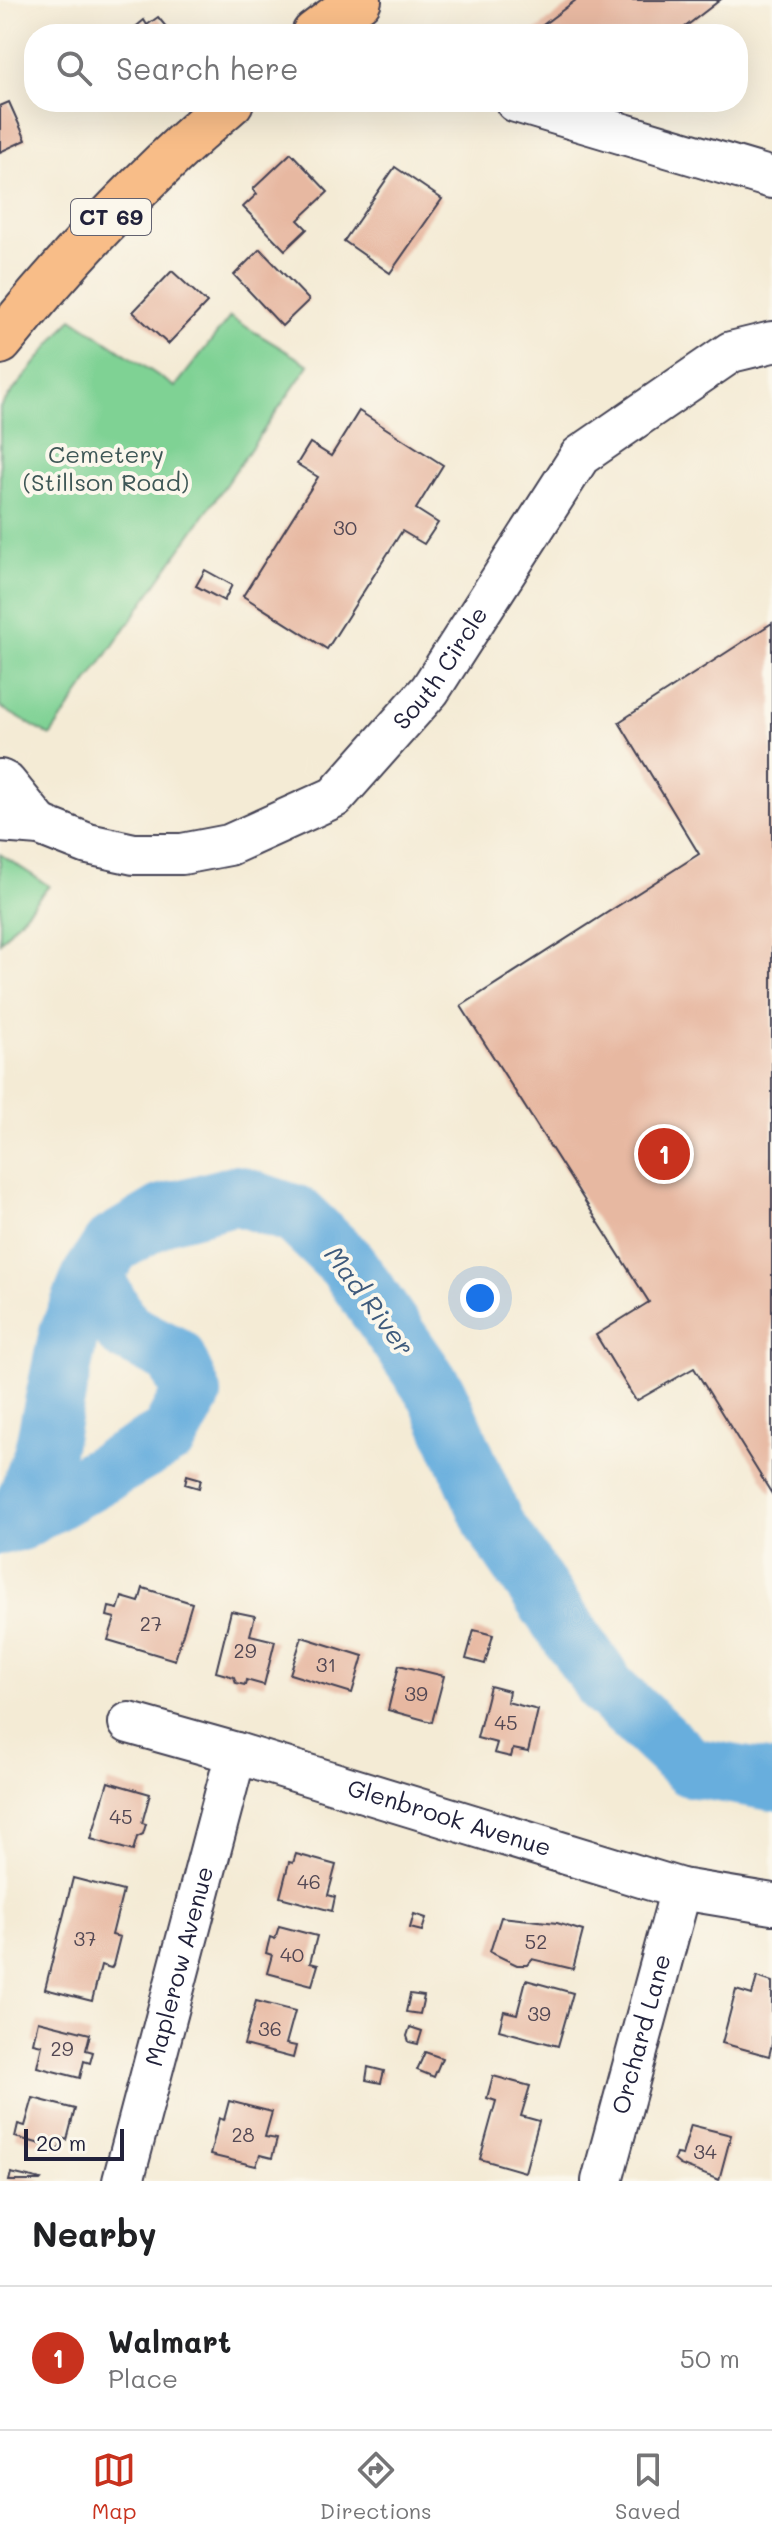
<!DOCTYPE html>
<html lang="en">
<head>
<meta charset="utf-8">
<style>
  body { margin:0; font-family:Mali,sans-serif; background:#f2f2f2; color:#202124 }
  .scale { position:absolute; left:24px; bottom:20px; width:100px; box-sizing:border-box; padding-left:8px; border:4px solid #22223b; border-top:0; font-size:22px; line-height:28px; white-space:nowrap; color:#22223b; -webkit-text-stroke:6px #fbf7ec; paint-order:stroke }
  .you { position:absolute; left:480px; top:1298px; width:28px; height:28px; margin:-20px; border:6px solid #fff; border-radius:50%; background:#1a73e8; box-shadow:0 0 0 12px #1a73e833 }
  .badge { display:grid; place-items:center; width:52px; height:52px; border-radius:50%; background:#c8321e; color:#fff; font-size:26px; font-weight:700 }
  .pin { position:absolute; translate:-50% -50%; border:4px solid #fff; box-shadow:0 2px 8px #0006 }
  .list { margin:0; padding:0; list-style:none }
  h2 { display:flex; justify-content:space-between; align-items:center; height:104px; margin:0; padding:0 32px; font-size:34px }
  h2 small { font-size:26px; font-weight:400; color:#757577 }
  .list li { display:grid; grid-template-columns:52px 1fr auto; gap:24px; align-items:center; box-sizing:border-box; height:144px; padding:0 32px; border-top:2px solid #e0e0e0 }
  .list b { display:block; font-size:30px; white-space:nowrap }
  .list p { margin:0; font-size:26px; white-space:nowrap; color:#757577 }
  .list em { font-size:26px; font-style:normal; color:#757577 }
  .icon { flex:none; width:44px; height:44px; fill:none; stroke:currentColor; stroke-width:2; stroke-linecap:round; stroke-linejoin:round }
  .map { position:relative; flex:none; width:772px; height:2181px; overflow:hidden }
  .search { position:absolute; background:#fff; box-shadow:0 8px 32px #0002; left:24px; right:24px; top:24px; height:88px; display:flex; align-items:center; gap:20px; box-sizing:border-box; padding:0 28px; border-radius:32px; color:#757577; font-size:30px }
  .sheet { height:248px; background:#fff }
  nav { display:flex; justify-content:space-around; align-items:center; box-sizing:border-box; height:112px; border-top:2px solid #e0e0e0; background:#fff; font-size:22px; color:#757577 }
  nav a { display:grid; justify-items:center; gap:4px }
  nav .on { color:#c8321e }
  .map>svg:first-child { display:block }
  .green { fill:#7fd294; stroke:#507a68; stroke-width:2 }
  .lines { fill:none; stroke-linecap:round; stroke-linejoin:round }
  .river { stroke:#67aedd; stroke-width:60 }
  .building { fill:#e7b8a1 }
  .minor-casing { stroke:#424052; stroke-width:44 }
  .major-casing { stroke:#424052; stroke-width:48 }
  .minor { stroke:#fff; stroke-width:40 }
  .major { stroke:#f8bd88; stroke-width:44 }
  .labels { text-anchor:middle; stroke-width:8; stroke-linejoin:round; paint-order:stroke }
  .number-label { font-size:20px; fill:#534854 }
  .shield { fill:#fbf7ec; stroke:#636270; stroke-width:2 }
  .shield-label { font-size:22px; font-weight:bold; fill:#22223b }
  .park-label { font-size:24px; fill:#3e5756; stroke:#fbf7ec }
  .street-label { font-size:24px; fill:#22223b; stroke:#fbf7ec }
  .water-label { font-size:26px; font-style:italic; fill:#3e5a7c; stroke:#fbf7ec }
</style>
</head>
<body>
<div class="map">
<svg width="772" height="2181" viewBox="0 0 772 2181">
  <rect width="100%" height="100%" fill="#fbf7ec"/>
  <filter id="ink" filterUnits="userSpaceOnUse"><feTurbulence type="fractalNoise" baseFrequency=".0125" numOctaves="2"/><feDisplacementMap in="SourceGraphic" scale="16" xChannelSelector="R" yChannelSelector="G"/><feConvolveMatrix kernelMatrix="1 2 1 2 8 2 1 2 1" color-interpolation-filters="sRGB"/></filter>
  <filter id="wash" filterUnits="userSpaceOnUse"><feTurbulence type="fractalNoise" baseFrequency=".006" numOctaves="4" result="noise"/><feDisplacementMap in="SourceGraphic" scale="32" xChannelSelector="R" yChannelSelector="G"/><feGaussianBlur stdDeviation="1.8" result="paint"/><feColorMatrix in="noise" values="0 0 0 0 0 0 0 0 0 0 0 0 0 0 0 0 0 1.4 0 .05"/><feComposite in="paint" operator="in"/></filter>
  <g filter="url(#wash)">
    <rect width="100%" height="100%" fill="#f4ebd5"/>
    <g class="green">
      <path d="M230,317L309,365L50,736L0,707V407L72,318L175,387Z"/>
      <path d="M0,854L49,886L0,942Z"/>
    </g>
    <g class="lines">
      <g class="river">
        <path d="M19,1521L43,1455L69,1333L92,1276"/>
        <path d="M0,1525L19,1521L169,1436L192,1394L175,1357L124,1331L92,1276L112,1245L164,1214L236,1195L296,1215L346,1263L437,1394L495,1526L607,1689L690,1767L772,1781"/>
      </g>
    </g>
    <g id="blocks">
      <g class="building">
        <path d="M576,0H720L676,34H531Z"/>
        <path d="M158,17L172,34H127L144,20L147,25Z"/>
        <path d="M9,102L26,140L0,152V106Z"/>
        <path d="M291,153L328,192L298,220L307,229L285,250L243,207L257,194L253,189Z"/>
        <path d="M395,167L442,199L390,273L344,241Z"/>
        <path d="M260,249L309,300L282,326L234,275Z"/>
        <path d="M172,271L207,303L168,344L133,312Z"/>
        <path d="M359,411L443,465L416,509L438,523L424,544L402,531L327,649L243,596L318,477L297,464L310,443L331,456Z"/>
        <path d="M205,570L232,585L224,601L196,586Z"/>
        <path d="M772,623V1494L694,1368L636,1401L596,1335L649,1302L461,1006L699,854L619,722Z"/>
        <path d="M187,1475L201,1479L199,1488L185,1484Z"/>
        <path d="M143,1588L192,1603L175,1660L108,1640L115,1618L107,1616L109,1607L118,1609L122,1597L139,1602Z"/>
        <path d="M231,1611L255,1616L250,1635L275,1641L264,1685L246,1680L245,1685L236,1683L234,1677L216,1672Z"/>
        <path d="M474,1630L493,1635L485,1664L466,1659Z"/>
        <path d="M302,1637L363,1656L352,1693L290,1674Z"/>
        <path d="M399,1665L444,1676L432,1722L388,1710Z"/>
        <path d="M490,1686L509,1691L507,1702L538,1710L528,1752L513,1749L511,1757L494,1753L497,1743L477,1738Z"/>
        <path d="M108,1782L150,1794L142,1823L146,1824L143,1834L137,1837L133,1851L91,1839Z"/>
        <path d="M296,1854L336,1865L328,1895L335,1897L332,1911L280,1897L289,1862L293,1863Z"/>
        <path d="M73,1878L123,1891L112,1935L120,1937L113,1965L111,1968L101,1965L92,2001L45,1989Z"/>
        <path d="M414,1914L426,1918L422,1931L410,1928Z"/>
        <path d="M501,1917L557,1923L583,1931L573,1969L532,1959L527,1965H517L490,1952Z"/>
        <path d="M279,1926L317,1936L310,1963L318,1965L312,1985L267,1973L272,1955L266,1953L270,1937L275,1939Z"/>
        <path d="M757,1977L772,1982V2044L769,2056L722,2043L736,1990L752,1995Z"/>
        <path d="M526,1980L573,1993L558,2046L499,2030L504,2011L517,2014Z"/>
        <path d="M410,1994L424,1996L420,2014L406,2012Z"/>
        <path d="M256,2001L295,2011L286,2044L296,2046L293,2058L244,2045Z"/>
        <path d="M38,2021L90,2034L86,2050L93,2052L90,2063L84,2061L80,2078L37,2067L42,2045L33,2043Z"/>
        <path d="M410,2027L422,2031L418,2044L409,2042L407,2036Z"/>
        <path d="M425,2052L442,2058L434,2077L417,2070Z"/>
        <path d="M368,2067L384,2071L381,2083L366,2080Z"/>
        <path d="M493,2076L530,2086L521,2116L539,2121L525,2172L480,2159L496,2101L487,2098Z"/>
        <path d="M33,2098L75,2109L67,2140L62,2138L59,2149L15,2137L18,2124L25,2126Z"/>
        <path d="M229,2101L272,2112L265,2137L277,2139L272,2158L260,2155L256,2166L210,2155L219,2118L224,2120Z"/>
        <path d="M691,2125L731,2135L719,2180L680,2165L674,2160L676,2154L682,2155Z"/>
        <path d="M11,2173L41,2180L40,2181H9Z"/>
      </g>
    </g>
  </g>
  <g filter="url(#ink)">
    <use href="#blocks" fill-opacity="0" stroke="#424052" stroke-width="2"/>
    <g class="lines">
      <g class="minor-casing">
        <g id="minor">
          <path d="M516,102L772,178"/>
          <path d="M0,780L6,783L40,825"/>
          <path id="s1" d="M0,822L40,825L88,844L134,854H182L229,845L335,797L430,690L580,456L731,352L772,342"/>
          <path id="s2" d="M129,1723L236,1753L681,1889L772,1904"/>
          <path id="s3" d="M123,2181L236,1753"/>
          <path id="s4" d="M602,2181L681,1889"/>
        </g>
      </g>
      <g class="major-casing">
        <g id="major">
          <path d="M314,34L359,0"/>
          <path d="M0,342C70,256 147,174 231,102"/>
        </g>
      </g>
      <use href="#minor" class="minor"/>
      <use href="#major" class="major"/>
    </g>
  </g>
  <g class="labels">
    <g class="number-label">
      <text x="345" y="535">30</text>
      <text x="151" y="1631">27</text>
      <text x="245" y="1658">29</text>
      <text x="326" y="1672">31</text>
      <text x="416" y="1701">39</text>
      <text x="506" y="1730">45</text>
      <text x="121" y="1824">45</text>
      <text x="309" y="1889">46</text>
      <text x="85" y="1946">37</text>
      <text x="536" y="1949">52</text>
      <text x="292" y="1962">40</text>
      <text x="539" y="2021">39</text>
      <text x="270" y="2036">36</text>
      <text x="62" y="2056">29</text>
      <text x="243" y="2142">28</text>
      <text x="705" y="2159">34</text>
    </g>
    <rect class="shield" x="71" y="199" width="80" height="36" rx="6"/>
    <g class="shield-label">
      <text x="111" y="225">CT 69</text>
    </g>
    <g class="park-label">
      <text x="106" y="463">Cemetery<tspan x="106" dy="28">(Stillson Road)</tspan></text>
    </g>
    <g class="street-label">
      <text dy="8" stroke="none"><textPath href="#s1" startOffset="518">South Circle</textPath></text>
      <text dy="8" stroke="none"><textPath href="#s2" startOffset="334">Glenbrook Avenue</textPath></text>
      <text dy="8" stroke="none"><textPath href="#s3" startOffset="222">Maplerow Avenue</textPath></text>
      <text dy="8" stroke="none"><textPath href="#s4" startOffset="152">Orchard Lane</textPath></text>
    </g>
    <g class="water-label">
      <text transform="translate(369 1301) rotate(53)" y="9">Mad River</text>
    </g>
  </g>
</svg>
<div class="scale">20 m</div>
<div class="you"></div>
<div class="pin badge" style="left:664px;top:1154px">1</div>
<div class="search"><svg class="icon" aria-label="search" viewBox="0 0 24 24"><circle cx="10" cy="10" r="6"/><path d="M15 15l6 6"/></svg>Search here</div>
</div>
<section class="sheet">
<h2>Nearby<small></small></h2>
<ul class="list">
<li><span class="badge">1</span><div><b>Walmart</b><p>Place</p></div><em>50 m</em></li>
</ul>
</section>
<nav>
<a class="on"><svg class="icon" aria-label="map" viewBox="0 0 24 24"><path d="M3 6l6-2 6 2 6-2v14l-6 2-6-2-6 2zM9 4v14M15 6v14"/></svg>Map</a>
<a><svg class="icon" aria-label="directions" viewBox="0 0 24 24"><path d="M12 3l9 9-9 9-9-9zM9 14v-3h6M13 9l2 2-2 2"/></svg>Directions</a>
<a><svg class="icon" aria-label="saved" viewBox="0 0 24 24"><path d="M7 4h10v16l-5-4-5 4z"/></svg>Saved</a>
</nav>
</body>
</html>
